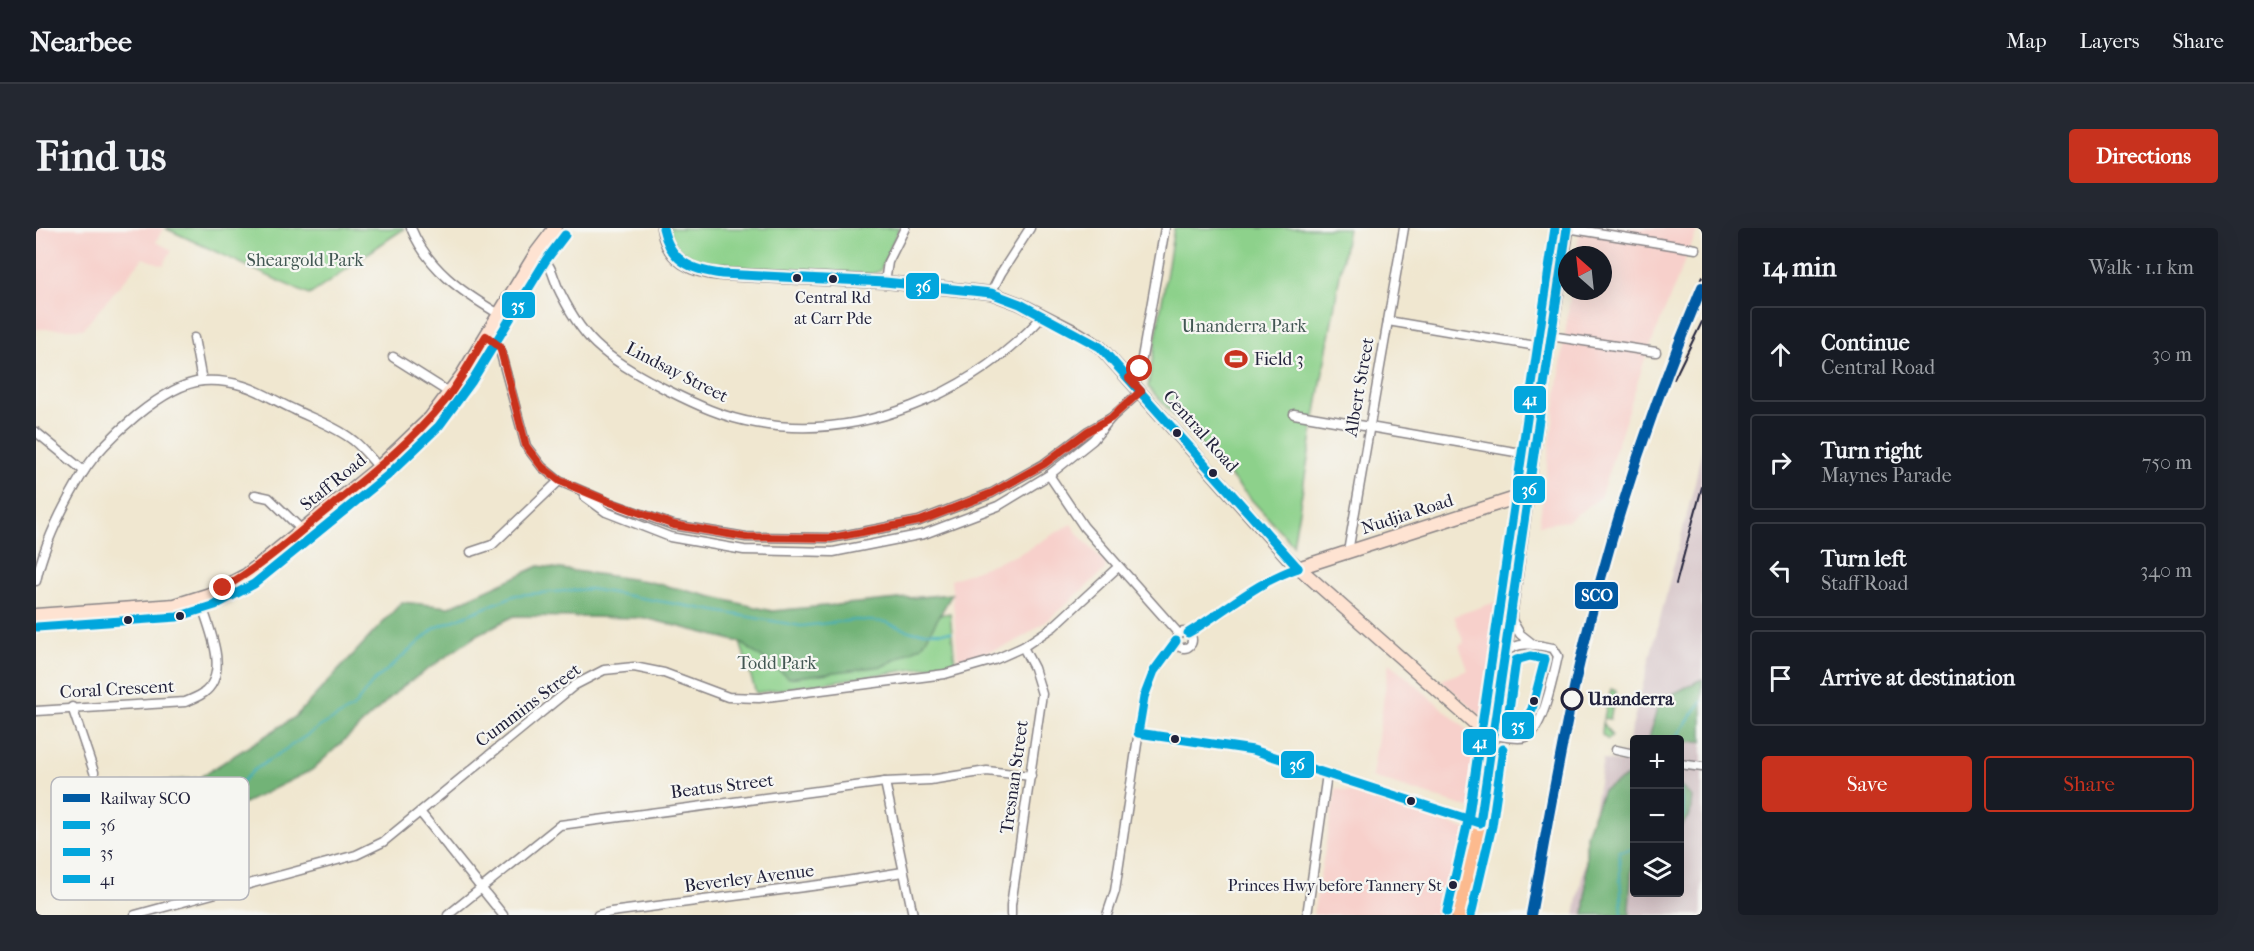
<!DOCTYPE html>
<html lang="en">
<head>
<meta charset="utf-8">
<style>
  body { margin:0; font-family:"IM FELL French Canon",serif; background:#242831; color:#f1f3f6 }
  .controls { position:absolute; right:18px; bottom:18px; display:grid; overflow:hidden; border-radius:6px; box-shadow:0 6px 24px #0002 }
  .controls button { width:54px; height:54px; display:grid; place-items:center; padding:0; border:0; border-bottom:2px solid #363941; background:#171b24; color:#f1f3f6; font:30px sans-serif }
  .compass { position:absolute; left:1522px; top:18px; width:54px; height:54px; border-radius:50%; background:#171b24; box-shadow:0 6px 24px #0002; rotate:333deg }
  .stop { position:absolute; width:18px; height:18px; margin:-14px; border:4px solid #c8321e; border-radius:50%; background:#fff }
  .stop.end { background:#c8321e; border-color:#fff; box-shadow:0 2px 6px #0008 }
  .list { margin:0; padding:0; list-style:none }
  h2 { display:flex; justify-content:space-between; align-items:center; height:78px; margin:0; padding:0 24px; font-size:26px }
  h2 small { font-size:20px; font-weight:400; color:#9ea1a6 }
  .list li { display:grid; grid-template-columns:39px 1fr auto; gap:18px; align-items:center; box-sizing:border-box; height:96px; margin:0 12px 12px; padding:0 12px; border:2px solid #363941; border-radius:6px }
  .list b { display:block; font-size:22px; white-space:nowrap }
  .list p { margin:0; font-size:20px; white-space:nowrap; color:#9ea1a6 }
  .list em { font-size:20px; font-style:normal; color:#9ea1a6 }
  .actions { display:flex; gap:12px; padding:18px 24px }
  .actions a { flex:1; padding:14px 0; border:2px solid #c8321e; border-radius:6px; text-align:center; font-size:21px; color:#c8321e }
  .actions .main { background:#c8321e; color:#fff }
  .icon { flex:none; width:33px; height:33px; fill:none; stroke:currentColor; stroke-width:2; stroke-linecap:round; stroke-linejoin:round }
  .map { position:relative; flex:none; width:1666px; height:687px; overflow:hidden; border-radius:6px }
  header { display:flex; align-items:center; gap:36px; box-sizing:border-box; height:84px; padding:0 30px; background:#171b24; border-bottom:2px solid #363941 }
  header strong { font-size:28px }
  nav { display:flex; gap:33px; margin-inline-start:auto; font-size:21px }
  .intro { display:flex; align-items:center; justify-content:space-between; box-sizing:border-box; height:144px; padding:0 36px }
  h1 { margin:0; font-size:42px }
  .button { padding:15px 27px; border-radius:6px; background:#c8321e; color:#fff; font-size:21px; font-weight:700 }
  main { display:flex; gap:36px; padding:0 36px }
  aside { flex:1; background:#171b24; border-radius:6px; box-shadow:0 6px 24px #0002 }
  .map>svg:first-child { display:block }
  .built { fill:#f7d0cb }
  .industrial { fill:#d2bec2; fill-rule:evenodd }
  .green { fill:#8dd18b; stroke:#587a63; stroke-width:1.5 }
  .forest { fill:#72b377; stroke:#4a6a59; stroke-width:1.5 }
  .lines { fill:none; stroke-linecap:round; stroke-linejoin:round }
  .stream { stroke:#3faebc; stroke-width:2 }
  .street-casing { stroke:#898486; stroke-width:11 }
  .secondary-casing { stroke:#898486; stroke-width:15 }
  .primary-casing { stroke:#898486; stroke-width:16 }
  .street { stroke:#fff; stroke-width:8 }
  .secondary { stroke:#fee3d2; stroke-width:12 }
  .primary { stroke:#fcba8e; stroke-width:14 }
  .rail { stroke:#22223b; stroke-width:2 }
  .bus-1-casing { stroke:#f6f6f2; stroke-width:14 }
  .bus-2-casing { stroke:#f6f6f2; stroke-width:14 }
  .bus-3-casing { stroke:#f6f6f2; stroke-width:14 }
  .bus-1 { stroke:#03a6dd; stroke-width:9 }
  .bus-2 { stroke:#03a6dd; stroke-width:9 }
  .bus-3 { stroke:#03a6dd; stroke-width:9 }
  .rail-1-casing { stroke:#f6f6f2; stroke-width:15 }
  .rail-1 { stroke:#005aa3; stroke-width:10 }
  .route { stroke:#c8321e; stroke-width:8 }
  .bus-dot { fill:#22223b; stroke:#f6f6f2; stroke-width:2 }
  .stop-dot { fill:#f6f6f2; stroke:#22223b; stroke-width:3 }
  .labels { text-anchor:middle; stroke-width:4.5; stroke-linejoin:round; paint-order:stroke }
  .bus-label { font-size:16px; fill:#22223b; stroke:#f6f6f2 }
  .park-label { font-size:18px; fill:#425753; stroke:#f6f6f2 }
  .poi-label { font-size:18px; fill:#22223b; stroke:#f6f6f2; text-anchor:start }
  .street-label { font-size:18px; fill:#22223b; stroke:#f6f6f2 }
  .stop-label { font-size:18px; font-weight:bold; fill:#22223b; stroke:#f6f6f2; text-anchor:start }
  .key { fill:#f6f6f2; stroke:#b6b6bb; stroke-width:1.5 }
  .key-label { font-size:16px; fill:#22223b }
  .line-badge { stroke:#f6f6f2; stroke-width:2 }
  .badge-label { font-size:16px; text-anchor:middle; font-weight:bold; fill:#fff }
</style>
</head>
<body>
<header>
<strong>Nearbee</strong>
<nav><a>Map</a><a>Layers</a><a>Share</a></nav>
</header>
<div class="intro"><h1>Find us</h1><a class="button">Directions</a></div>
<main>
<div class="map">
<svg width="1666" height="687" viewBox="0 0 1666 687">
  <rect width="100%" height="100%" fill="#f6f6f2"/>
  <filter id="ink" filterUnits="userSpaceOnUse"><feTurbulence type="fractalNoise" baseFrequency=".0167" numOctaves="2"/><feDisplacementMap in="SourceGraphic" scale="12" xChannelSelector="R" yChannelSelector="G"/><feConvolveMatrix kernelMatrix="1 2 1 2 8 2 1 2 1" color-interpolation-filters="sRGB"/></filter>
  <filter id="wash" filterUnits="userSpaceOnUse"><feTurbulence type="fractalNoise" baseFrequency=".008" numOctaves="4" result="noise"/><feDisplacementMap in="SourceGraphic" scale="24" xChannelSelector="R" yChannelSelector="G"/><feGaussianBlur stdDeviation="1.35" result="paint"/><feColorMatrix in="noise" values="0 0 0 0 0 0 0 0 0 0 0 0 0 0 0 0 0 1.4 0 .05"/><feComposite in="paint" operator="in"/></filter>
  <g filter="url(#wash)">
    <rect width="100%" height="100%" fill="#f0e7d0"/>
    <g class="built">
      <path d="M0,0H127L120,14L136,22L127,37L107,30L47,101H0Z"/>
      <path d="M1544,0H1662L1608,134L1564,270L1531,293L1503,297L1535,63H1567V27H1540Z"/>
      <path d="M1035,296L1042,306L1070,336L1068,343L1012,392L986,410L970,418L922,433L915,352L983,326Z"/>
      <path d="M1463,373L1449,489L1447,490L1405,452L1432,442L1423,417L1428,415L1418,388Z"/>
      <path d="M1353,434L1437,507L1440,513L1437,526L1443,528L1436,581L1336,549Z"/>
      <path d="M1300,560L1432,602L1412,687H1277Z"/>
    </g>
    <path class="industrial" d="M1666,219V687H1539L1567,532L1587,534L1659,255ZM1598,512H1644V664H1598Z"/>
    <g class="green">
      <path d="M129,0H368V1C335,21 306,47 273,67Z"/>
      <path d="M632,0H863L844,43L836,46L673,40L647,30L632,6Z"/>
      <path d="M1138,0H1312L1257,317L1112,159Z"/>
      <path d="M914,385L919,435L720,465L704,414Z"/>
      <path d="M1575,461L1580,463L1574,491L1568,490L1567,495L1576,508L1572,512L1566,507C1566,490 1572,478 1575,461Z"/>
    </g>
    <g class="forest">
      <path d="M503,338L610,353L736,383L916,366L886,418L847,438L753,450L704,414L609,390L478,388L443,406L366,459L276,542L148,605L76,595V558L163,550L259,489L366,374L413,379Z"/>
      <path d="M1666,451V514L1644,515V512L1613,511L1623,473Z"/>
      <path d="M1595,546H1598V634L1596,635L1593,681L1594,687H1548L1550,668V606L1567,562Z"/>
      <path d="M1644,558L1656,569L1654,587L1644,599Z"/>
    </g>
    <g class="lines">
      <g class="stream">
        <path d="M1638,512L1666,473"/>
        <path d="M1644,560L1648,587L1644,591"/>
        <path d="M73,563L116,566L169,577L189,570L218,542L285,498L317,480L335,456L399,400L480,367L554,361L765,398L821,392L849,394L876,404H916"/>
        <path d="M1586,687L1583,623L1598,621"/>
      </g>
    </g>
  </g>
  <g filter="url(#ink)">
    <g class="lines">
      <g class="street-casing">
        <g id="street">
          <path d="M375,0C392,41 426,64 463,86"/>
          <path d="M1531,0L1660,21"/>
          <path d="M500,25C520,40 514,46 525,66C535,86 548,107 565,121C585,138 608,150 631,162C659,176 688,190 720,195C825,214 936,166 1007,88"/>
          <path d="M849,54L852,34L869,0"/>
          <path d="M955,65L965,45L994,0"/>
          <path d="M1352,93L1512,120"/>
          <path d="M449,108L463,119L490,218L506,239L523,253L574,275L637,297L710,309L795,310L883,293L956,265L1008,236L1052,203L1075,190"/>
          <path d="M1514,108L1620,124"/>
          <path d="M158,110L166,153"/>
          <path d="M357,129L414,165"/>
          <path d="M1093,150L1104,141L1129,0"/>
          <path d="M1258,186L1497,227"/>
          <path d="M0,204L48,243"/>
          <path d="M1013,247L1048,299L1143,406"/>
          <path d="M219,267L233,270L266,302"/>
          <path d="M548,268L570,284L634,309L708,322L797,324L888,306L962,278L1013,247L1057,212L1075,190L1105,163"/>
          <path d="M435,324L456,317L523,253"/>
          <path d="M1312,324L1368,0"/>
          <path d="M0,353C8,315 27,278 47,245C66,213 129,156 167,153C181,152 195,154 208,158C225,163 241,174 257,181C277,191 301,199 318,213C327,220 335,231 343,239"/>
          <path d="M1474,389L1484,406L1498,417"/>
          <circle cx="1148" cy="412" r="8"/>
          <path d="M1152,405C1190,384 1219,351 1262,340"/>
          <path d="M36,479L58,544"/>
          <path d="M0,483L149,474C156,471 165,468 170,463C194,441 171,397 164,371"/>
          <path d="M1102,505L1217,522L1444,595"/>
          <path d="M1457,507C1467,508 1481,512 1490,509C1507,504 1518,444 1522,428L1517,420C1501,417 1482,412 1469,425"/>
          <path d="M1580,522L1598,526"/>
          <path d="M1644,536L1666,539"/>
          <path d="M849,554L877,687"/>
          <path d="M384,584L467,687"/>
          <path d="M99,687L320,627L347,614L539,457L568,442L598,439L628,445L692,469L723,470L909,446L958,432L987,419L1017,399L1082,339"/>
          <path d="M412,687L524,597L849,554L894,552L951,543L995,548"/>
          <path d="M562,687L575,684L791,656L867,644"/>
          <path d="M975,687V677L1006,466L998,440L987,419"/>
          <path d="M1071,687L1079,663L1108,469L1118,443L1140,413"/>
          <path d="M1271,687L1291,546"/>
        </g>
      </g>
      <g class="secondary-casing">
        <g id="secondary">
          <path d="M627,0C631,32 657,44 686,46L849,54L955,65L984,76L1041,105L1064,119L1253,331L1445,501L1457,507"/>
          <path d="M1262,340L1492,266"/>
          <path d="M0,387L139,377L174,366L210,347L343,239L394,190L426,147L500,25L519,0"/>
        </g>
      </g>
      <g class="primary-casing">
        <path id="primary" d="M1423,687L1444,595L1512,120L1531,0"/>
      </g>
      <use href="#street" class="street"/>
      <use href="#secondary" class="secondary"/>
      <use href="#primary" class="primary"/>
      <g class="rail">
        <path d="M1638,151L1666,94"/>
        <path d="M1640,356L1666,259"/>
        <path d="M1491,687C1508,598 1523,508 1543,419C1572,293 1613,167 1666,49"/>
      </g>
      <g class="bus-1-casing">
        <g id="bus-1">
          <path d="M627,0C634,33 654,42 686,46L849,54L955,65L984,76L1064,119L1262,340"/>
          <path d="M1152,405C1189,383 1220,354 1262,340"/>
          <path d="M1140,413L1118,443L1108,469L1102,505L1217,522L1444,595L1531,0"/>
        </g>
      </g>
      <g class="bus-2-casing">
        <g id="bus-2">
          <path d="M1,399L141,389L179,377L218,356L351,248L403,198L436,153L510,32L529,7"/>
          <path d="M1494,428L1509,431L1496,481L1486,498L1471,497L1480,432Z"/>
          <path d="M1435,687L1456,598L1467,521"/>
        </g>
      </g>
      <g class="bus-3-casing">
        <path id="bus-3" d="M1411,684L1432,593L1519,0"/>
      </g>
      <use href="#bus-1" class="bus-1"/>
      <use href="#bus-2" class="bus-2"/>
      <use href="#bus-3" class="bus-3"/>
      <g class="rail-1-casing">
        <path id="rail-1" d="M1495,687C1511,601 1525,514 1545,429C1575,302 1615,179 1666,59"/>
      </g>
      <use href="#rail-1" class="rail-1"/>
    </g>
  </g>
  <g class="lines" filter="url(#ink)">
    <path class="route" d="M187,360C222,340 252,314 282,289C326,253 372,218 408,174C424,154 436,130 450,108L464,119L490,218L506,239L524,253L574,274L638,297L710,309L795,310L884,293L956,265L1008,236L1052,203L1075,190L1105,163L1093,150L1104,141"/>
  </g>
  <defs>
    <g id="stadium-bare" transform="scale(1.8)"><path d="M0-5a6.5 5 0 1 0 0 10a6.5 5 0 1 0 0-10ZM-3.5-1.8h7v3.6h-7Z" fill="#c8321e" stroke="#f6f6f2" stroke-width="2.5" paint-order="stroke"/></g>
  </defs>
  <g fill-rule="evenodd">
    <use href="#stadium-bare" x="1200" y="131"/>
  </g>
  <g class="bus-dot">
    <circle cx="761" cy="50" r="5"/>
    <circle cx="797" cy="51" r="5"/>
    <circle cx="1141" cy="205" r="5"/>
    <circle cx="1177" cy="245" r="5"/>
    <circle cx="144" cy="388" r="5"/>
    <circle cx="92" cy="392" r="5"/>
    <circle cx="1498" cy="473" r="5"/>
    <circle cx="1139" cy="511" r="5"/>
    <circle cx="1375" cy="573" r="5"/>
    <circle cx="1417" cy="657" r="5"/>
  </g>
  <circle class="stop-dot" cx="1536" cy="471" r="10"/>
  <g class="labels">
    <g class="bus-label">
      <text x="797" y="75">Central Rd<tspan x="797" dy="21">at Carr Pde</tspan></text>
      <text x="1406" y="663" text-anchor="end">Princes Hwy before Tannery St</text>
    </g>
    <g class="park-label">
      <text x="269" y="38">Sheargold Park</text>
      <text x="1208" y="104">Unanderra Park</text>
      <text x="741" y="441">Todd Park</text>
    </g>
    <g class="poi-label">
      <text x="1218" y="137">Field 3</text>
    </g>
    <g class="street-label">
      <text transform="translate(641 144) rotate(27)" y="6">Lindsay Street</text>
      <text transform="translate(1323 159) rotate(-80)" y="6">Albert Street</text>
      <text transform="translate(1165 203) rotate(48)" y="6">Central Road</text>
      <text transform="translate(297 254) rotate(-39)" y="6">Staff Road</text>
      <text transform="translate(1371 286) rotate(-18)" y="6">Nudjia Road</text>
      <text transform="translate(81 461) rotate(-3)" y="6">Coral Crescent</text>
      <text transform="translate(492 477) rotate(-37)" y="6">Cummins Street</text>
      <text transform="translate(978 549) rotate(-82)" y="6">Tresnan Street</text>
      <text transform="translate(686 558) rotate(-7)" y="6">Beatus Street</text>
      <text transform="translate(713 650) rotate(-7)" y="6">Beverley Avenue</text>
    </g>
    <g class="stop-label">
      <text x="1552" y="477">Unanderra</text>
    </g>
  </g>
  <rect x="15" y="549" width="198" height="123" rx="9" class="key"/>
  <rect x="27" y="566" width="27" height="8" fill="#005aa3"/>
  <rect x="27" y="593" width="27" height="8" fill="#03a6dd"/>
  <rect x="27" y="620" width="27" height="8" fill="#03a6dd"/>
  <rect x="27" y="647" width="27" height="8" fill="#03a6dd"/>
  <g class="key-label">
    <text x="64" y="576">Railway SCO</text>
    <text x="64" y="603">36</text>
    <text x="64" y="630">35</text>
    <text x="64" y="657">41</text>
  </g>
  <g class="line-badge">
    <rect x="869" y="44" width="35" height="28" rx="6" fill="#03a6dd"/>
    <rect x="465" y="63" width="35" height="28" rx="6" fill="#03a6dd"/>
    <rect x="1477" y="157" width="34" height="29" rx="6" fill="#03a6dd"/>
    <rect x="1476" y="247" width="34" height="29" rx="6" fill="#03a6dd"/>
    <rect x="1538" y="353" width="45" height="29" rx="6" fill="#005aa3"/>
    <rect x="1465" y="483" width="34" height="29" rx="6" fill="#03a6dd"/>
    <rect x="1426" y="500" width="35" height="28" rx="6" fill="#03a6dd"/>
    <rect x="1244" y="522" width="35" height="29" rx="6" fill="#03a6dd"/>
  </g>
  <g class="badge-label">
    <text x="887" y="64">36</text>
    <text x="482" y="83">35</text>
    <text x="1494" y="177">41</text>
    <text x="1493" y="267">36</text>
    <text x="1561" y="373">SCO</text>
    <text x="1482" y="503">35</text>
    <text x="1444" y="520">41</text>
    <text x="1261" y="542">36</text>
  </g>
</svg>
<div class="controls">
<button>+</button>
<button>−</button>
<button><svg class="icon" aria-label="layers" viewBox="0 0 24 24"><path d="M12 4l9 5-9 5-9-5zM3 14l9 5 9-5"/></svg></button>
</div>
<svg class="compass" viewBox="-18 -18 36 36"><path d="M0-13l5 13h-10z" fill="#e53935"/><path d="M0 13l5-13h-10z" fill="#9ea1a6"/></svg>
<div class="stop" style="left:1104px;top:141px"></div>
<div class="stop end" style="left:187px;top:360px"></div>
</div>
<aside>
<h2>14 min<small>Walk · 1.1 km</small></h2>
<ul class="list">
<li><svg class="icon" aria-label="ahead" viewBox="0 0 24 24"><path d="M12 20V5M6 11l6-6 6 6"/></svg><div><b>Continue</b><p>Central Road</p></div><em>30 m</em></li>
<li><svg class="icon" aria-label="right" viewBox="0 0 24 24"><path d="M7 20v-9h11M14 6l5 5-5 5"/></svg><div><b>Turn right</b><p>Maynes Parade</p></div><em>750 m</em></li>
<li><svg class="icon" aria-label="left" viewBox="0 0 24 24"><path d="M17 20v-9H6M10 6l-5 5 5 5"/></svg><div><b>Turn left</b><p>Staff Road</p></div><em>340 m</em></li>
<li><svg class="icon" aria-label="arrive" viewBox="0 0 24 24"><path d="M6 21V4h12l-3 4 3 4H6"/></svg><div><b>Arrive at destination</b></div></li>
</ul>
<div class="actions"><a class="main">Save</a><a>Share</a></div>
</aside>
</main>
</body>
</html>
